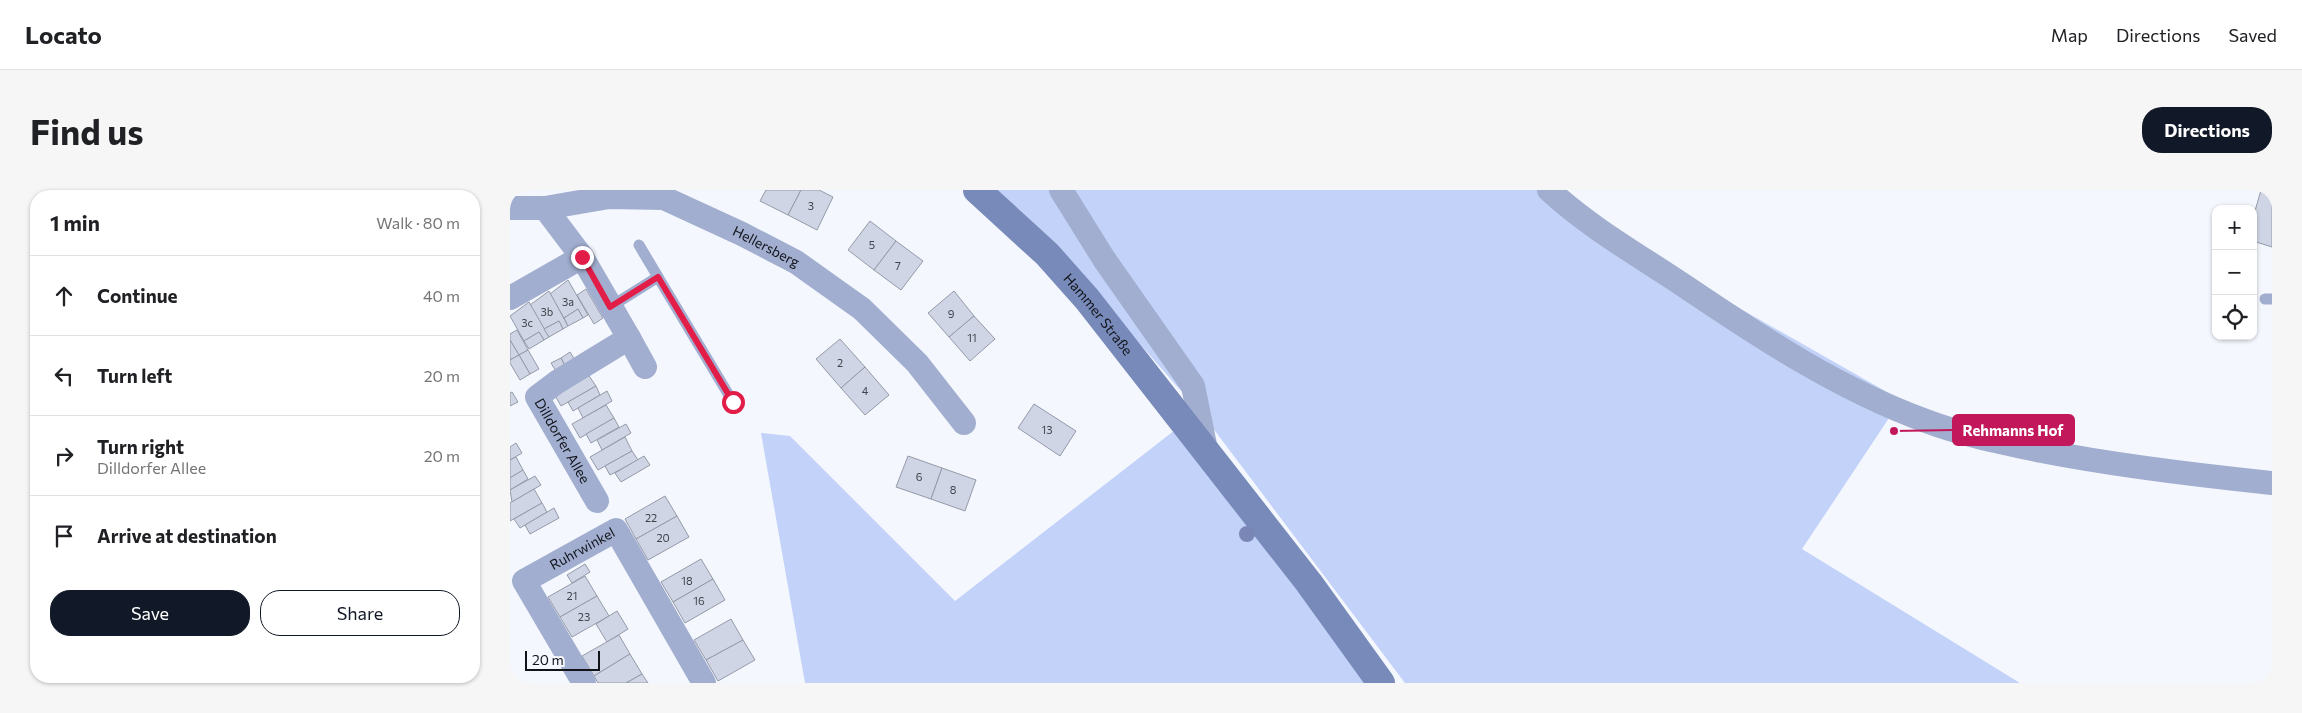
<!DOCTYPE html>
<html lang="en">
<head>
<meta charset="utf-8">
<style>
  body { margin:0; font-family:Commissioner,sans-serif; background:#f6f6f6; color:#202124 }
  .controls { position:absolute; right:15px; top:15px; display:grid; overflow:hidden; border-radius:10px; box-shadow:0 1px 4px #0004 }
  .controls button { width:45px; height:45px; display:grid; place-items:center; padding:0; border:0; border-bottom:1px solid #e0e0e0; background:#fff; color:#202124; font:25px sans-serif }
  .scale { position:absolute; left:15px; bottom:12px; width:75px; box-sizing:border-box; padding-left:5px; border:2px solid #111319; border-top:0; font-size:14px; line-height:18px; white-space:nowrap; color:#111319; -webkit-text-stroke:4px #f4f7fd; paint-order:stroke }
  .stop { position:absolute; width:15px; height:15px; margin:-11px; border:4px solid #e11d48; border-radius:50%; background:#fff }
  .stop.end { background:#e11d48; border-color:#fff; box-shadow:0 1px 5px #0008 }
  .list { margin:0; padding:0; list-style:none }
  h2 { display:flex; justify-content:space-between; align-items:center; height:65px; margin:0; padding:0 20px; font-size:21px }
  h2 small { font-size:16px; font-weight:400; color:#757577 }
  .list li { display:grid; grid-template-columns:32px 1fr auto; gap:15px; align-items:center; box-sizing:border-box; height:80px; padding:0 20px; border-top:1px solid #e0e0e0 }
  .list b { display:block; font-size:19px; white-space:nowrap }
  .list p { margin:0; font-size:16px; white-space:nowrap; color:#757577 }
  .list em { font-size:16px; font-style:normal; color:#757577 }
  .actions { display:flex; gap:10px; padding:15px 20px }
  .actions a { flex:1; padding:11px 0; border:1px solid #111827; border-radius:20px; text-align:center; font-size:18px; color:#111827 }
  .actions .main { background:#111827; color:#fff }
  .icon { flex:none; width:28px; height:28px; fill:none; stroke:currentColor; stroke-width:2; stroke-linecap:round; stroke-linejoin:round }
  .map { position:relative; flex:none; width:1762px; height:493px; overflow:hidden; border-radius:20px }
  header { display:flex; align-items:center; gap:30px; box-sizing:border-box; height:70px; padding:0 25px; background:#fff; border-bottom:1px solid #e0e0e0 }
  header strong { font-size:24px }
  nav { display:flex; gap:28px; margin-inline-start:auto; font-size:18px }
  .intro { display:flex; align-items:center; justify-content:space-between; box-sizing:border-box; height:120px; padding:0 30px }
  h1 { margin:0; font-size:35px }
  .button { padding:12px 22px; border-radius:20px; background:#111827; color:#fff; font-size:18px; font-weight:700 }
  main { display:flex; gap:30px; padding:0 30px }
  aside { flex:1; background:#fff; border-radius:20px; box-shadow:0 1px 4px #0004 }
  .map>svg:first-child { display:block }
  .green { fill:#c3d2f9 }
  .building { fill:#cfd5e5; stroke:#949aa8 }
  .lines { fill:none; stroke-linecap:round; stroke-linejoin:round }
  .lane { stroke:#a1aecf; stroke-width:11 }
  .street { stroke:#a1aecf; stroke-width:24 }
  .secondary { stroke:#788ab9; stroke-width:28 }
  .tree { fill:#7a86b6 }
  .route { stroke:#e11d48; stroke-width:6 }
  .labels { text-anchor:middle; stroke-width:5; stroke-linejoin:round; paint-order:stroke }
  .number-label { font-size:11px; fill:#40444c }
  .street-label { font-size:14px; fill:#111319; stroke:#f4f7fd }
  .leader { fill:none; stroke:#c2185b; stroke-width:2 }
  .callout-dot { fill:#c2185b; stroke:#f4f7fd; stroke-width:2 }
  .callout { fill:#c2185b; stroke:#c2185b; stroke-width:2 }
  .callout-label { font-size:15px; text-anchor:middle; font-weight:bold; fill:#fff }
</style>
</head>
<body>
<header>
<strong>Locato</strong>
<nav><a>Map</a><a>Directions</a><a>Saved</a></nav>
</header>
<div class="intro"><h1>Find us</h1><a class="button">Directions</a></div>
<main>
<aside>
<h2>1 min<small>Walk · 80 m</small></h2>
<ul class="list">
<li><svg class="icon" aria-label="ahead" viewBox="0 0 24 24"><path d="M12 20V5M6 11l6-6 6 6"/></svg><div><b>Continue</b></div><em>40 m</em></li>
<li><svg class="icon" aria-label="left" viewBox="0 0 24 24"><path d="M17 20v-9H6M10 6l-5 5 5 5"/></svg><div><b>Turn left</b></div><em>20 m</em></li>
<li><svg class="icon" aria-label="right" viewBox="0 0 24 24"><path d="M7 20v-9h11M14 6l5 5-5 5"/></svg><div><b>Turn right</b><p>Dilldorfer Allee</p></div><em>20 m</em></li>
<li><svg class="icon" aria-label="arrive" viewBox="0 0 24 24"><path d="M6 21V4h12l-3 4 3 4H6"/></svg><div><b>Arrive at destination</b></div></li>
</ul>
<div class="actions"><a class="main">Save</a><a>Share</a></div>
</aside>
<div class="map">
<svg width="1762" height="493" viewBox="0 0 1762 493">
  <rect width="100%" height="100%" fill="#f4f7fd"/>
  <g class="green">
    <path d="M479,0H1034L1090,39L1391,210L1292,359L1510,493H895L699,233L546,58Z"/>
    <path d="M674,233L866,493H295L251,243L280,246L445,411Z"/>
  </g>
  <g class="building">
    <path d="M256,0H291L278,25L250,11Z"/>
    <path d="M291,0H309L323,7L307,40L278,25Z"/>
    <path d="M1751,0H1762V57L1743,51V28Z"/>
    <path d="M360,31L386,51L364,80L338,60Z"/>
    <path d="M386,51L413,71L391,100L364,80Z"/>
    <path d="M58,90L78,125L73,128L68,119L54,128L40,104Z"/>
    <path d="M76,99L93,128L84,134L67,105Z"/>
    <path d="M39,101L58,136L53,139L49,131L34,139L20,115Z"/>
    <path d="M444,101L464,126L439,147L418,123Z"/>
    <path d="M19,112L39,147L34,150L29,142L14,151L0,126Z"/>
    <path d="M68,119L73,128L58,136L54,128Z"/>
    <path d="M464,126L485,149L460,171L439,147Z"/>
    <path d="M49,131L53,139L39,147L34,139Z"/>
    <path d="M7,140L18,160L9,165L0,150V144Z"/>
    <path d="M29,142L34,150L19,159L14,151Z"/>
    <path d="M330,149L355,177L331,198L306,169Z"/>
    <path d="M0,150L9,165L0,170Z"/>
    <path d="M18,160L29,179L20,184L9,165Z"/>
    <path d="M60,162L66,172L56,178L51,168Z"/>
    <path d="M9,165L20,184L10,190L0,173V170Z"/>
    <path d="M51,168L56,178L47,183L41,173Z"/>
    <path d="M355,177L379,205L355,225L331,198Z"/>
    <path d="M77,183L86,196L51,216L43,202Z"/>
    <path d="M86,196L90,205L63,221L58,212Z"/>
    <path d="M97,201L102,211L73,228L68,218Z"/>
    <path d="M2,202L8,212L0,216V203Z"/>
    <path d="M524,214L566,241L550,266L508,238Z"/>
    <path d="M96,215L104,228L70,248L62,234Z"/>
    <path d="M104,228L109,237L81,253L76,244Z"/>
    <path d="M116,234L121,243L92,260L87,250Z"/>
    <path d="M115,247L122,261L88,280L80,267Z"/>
    <path d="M6,253L12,263L0,270V257Z"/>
    <path d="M122,261L128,270L100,285L95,276Z"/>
    <path d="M134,266L140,275L111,292L105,283Z"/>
    <path d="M398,266L432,278L421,309L386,297Z"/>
    <path d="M6,267L13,280L0,288V270Z"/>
    <path d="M432,278L466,290L455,321L421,309Z"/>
    <path d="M13,280L18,289L0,300V288Z"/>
    <path d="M25,286L31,295L2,312L0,300Z"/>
    <path d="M24,299L32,313L0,331V313Z"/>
    <path d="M155,306L167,326L126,349L115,329Z"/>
    <path d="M32,313L37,322L10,338L4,329Z"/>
    <path d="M44,318L49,328L20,344L15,335Z"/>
    <path d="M167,326L179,347L138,370L126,349Z"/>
    <path d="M191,369L203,389L163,412L151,392Z"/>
    <path d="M75,374L80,382L62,393L57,385Z"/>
    <path d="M75,386L87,406L50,427L38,407Z"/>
    <path d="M203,389L215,410L175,433L163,412Z"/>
    <path d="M87,406L99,426L62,447L50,427Z"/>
    <path d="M107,421L118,439L97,452L86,434Z"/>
    <path d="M221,429L233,450L196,470L184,450Z"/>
    <path d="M109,445L120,464L84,486L72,466Z"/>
    <path d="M233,450L245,470L208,491L196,470Z"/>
    <path d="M120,464L132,484L116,493H88L84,486Z"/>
    <path d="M132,484L138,493H116Z"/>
  </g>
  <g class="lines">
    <g class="lane">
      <path d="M129,55L148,87"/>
      <path d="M1755,109H1762"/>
      <path d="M100,117L148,87L223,212"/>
    </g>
    <g class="street">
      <path d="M551,0L594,69L683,196L696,260"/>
      <path d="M1039,0C1080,38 1130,66 1176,97C1253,149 1329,199 1416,231C1453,245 1494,253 1532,261C1608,276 1685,285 1762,293"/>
      <path id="s1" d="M0,18H35L99,7L154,8L232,44L286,72L352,119L407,173L454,233"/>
      <path id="s2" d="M35,18L72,67L119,148L47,192L27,207L87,311"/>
      <path d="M0,108L72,67"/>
      <path d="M119,148L135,177"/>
      <path id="s3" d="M74,493L14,391L106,340L194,493"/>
    </g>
    <path class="secondary" id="s4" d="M467,0L537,64L577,109L799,393L871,493"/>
  </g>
  <circle class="tree" cx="737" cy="344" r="8"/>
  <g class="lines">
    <path class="route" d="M72,67L100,117L148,87L223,212"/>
  </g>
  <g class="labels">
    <g class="number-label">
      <text x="301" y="20">3</text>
      <text x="362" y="59">5</text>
      <text x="388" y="80">7</text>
      <text x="58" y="116">3a</text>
      <text x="37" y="126">3b</text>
      <text x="441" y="128">9</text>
      <text x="17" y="137">3c</text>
      <text x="462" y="152">11</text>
      <text x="330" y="177">2</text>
      <text x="355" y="205">4</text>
      <text x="537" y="244">13</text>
      <text x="409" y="291">6</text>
      <text x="443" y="304">8</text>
      <text x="141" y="332">22</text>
      <text x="153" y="352">20</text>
      <text x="177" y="395">18</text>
      <text x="62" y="410">21</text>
      <text x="189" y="415">16</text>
      <text x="74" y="431">23</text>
    </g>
    <g class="street-label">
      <text dy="5" stroke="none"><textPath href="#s1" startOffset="268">Hellersberg</textPath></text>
      <text dy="5" stroke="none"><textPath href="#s4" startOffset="174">Hammer Straße</textPath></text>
      <text dy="5" stroke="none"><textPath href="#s2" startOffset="315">Dilldorfer Allee</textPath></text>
      <text dy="5" stroke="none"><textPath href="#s3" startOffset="185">Ruhrwinkel</textPath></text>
    </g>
  </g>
  <path class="leader" d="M1384 241L1443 240"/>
  <circle class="callout-dot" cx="1384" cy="241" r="5"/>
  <rect class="callout" x="1443" y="225" width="121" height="30" rx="5"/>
  <g class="callout-label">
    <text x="1503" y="246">Rehmanns Hof</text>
  </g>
</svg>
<div class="controls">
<button>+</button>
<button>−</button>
<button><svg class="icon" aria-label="locate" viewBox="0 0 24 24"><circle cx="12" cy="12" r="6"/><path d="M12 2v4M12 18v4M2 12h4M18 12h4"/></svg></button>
</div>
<div class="scale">20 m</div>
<div class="stop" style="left:223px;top:212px"></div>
<div class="stop end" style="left:72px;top:67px"></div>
</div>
</main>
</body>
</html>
